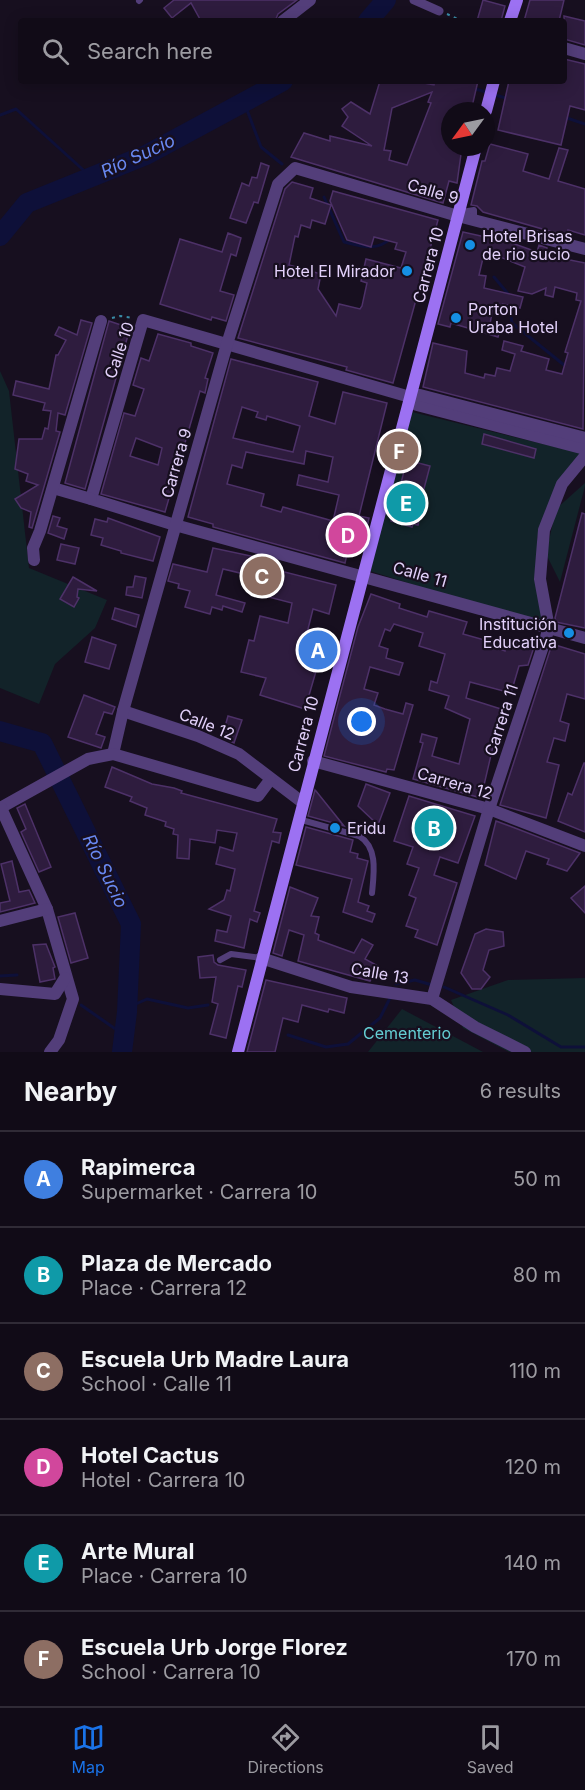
<!DOCTYPE html>
<html lang="en">
<head>
<meta charset="utf-8">
<style>
  body { margin:0; font-family:Inter,sans-serif; background:#1e1924; color:#f1f3f6 }
  .compass { position:absolute; left:441px; top:102px; width:54px; height:54px; border-radius:50%; background:#110b17; box-shadow:0 3px 15px #0003; rotate:237deg }
  .you { position:absolute; left:362px; top:722px; width:21px; height:21px; margin:-15px; border:4px solid #fff; border-radius:50%; background:#1a73e8; box-shadow:0 0 0 9px #1a73e833 }
  .badge { display:grid; place-items:center; width:39px; height:39px; border-radius:50%; background:#1a73e8; color:#fff; font-size:20px; font-weight:700 }
  .pin { position:absolute; translate:-50% -50%; border:3px solid #fff; box-shadow:0 2px 6px #0006 }
  .list { margin:0; padding:0; list-style:none }
  h2 { display:flex; justify-content:space-between; align-items:center; height:78px; margin:0; padding:0 24px; font-size:26px }
  h2 small { font-size:20px; font-weight:400; color:#9c9ba1 }
  .list li { display:grid; grid-template-columns:39px 1fr auto; gap:18px; align-items:center; box-sizing:border-box; height:96px; padding:0 24px; border-top:2px solid #302b36 }
  .list b { display:block; font-size:22px; white-space:nowrap }
  .list p { margin:0; font-size:20px; white-space:nowrap; color:#9c9ba1 }
  .list em { font-size:20px; font-style:normal; color:#9c9ba1 }
  .icon { flex:none; width:33px; height:33px; fill:none; stroke:currentColor; stroke-width:2; stroke-linecap:round; stroke-linejoin:round }
  .map { position:relative; flex:none; width:585px; height:1052px; overflow:hidden }
  .search { position:absolute; background:#110b17; box-shadow:0 3px 15px #0003; left:18px; right:18px; top:18px; height:66px; display:flex; align-items:center; gap:15px; box-sizing:border-box; padding:0 21px; border-radius:6px; color:#9c9ba1; font-size:22px }
  .sheet { height:654px; background:#110b17 }
  nav { display:flex; justify-content:space-around; align-items:center; box-sizing:border-box; height:84px; border-top:2px solid #302b36; background:#110b17; font-size:16px; color:#9c9ba1 }
  nav a { display:grid; justify-items:center; gap:3px }
  nav .on { color:#1a73e8 }
  .map>svg:first-child { display:block }
  .green { fill:#122329 }
  .lines { fill:none; stroke-linecap:round; stroke-linejoin:round }
  .stream { stroke:#0e1039; stroke-width:3 }
  .river { stroke:#0e1039; stroke-width:20 }
  .building { fill:#2e1c3e; stroke:#4d3168; stroke-width:1.5; fill-rule:evenodd }
  .path { stroke:#398ca7; stroke-width:2; stroke-dasharray:3 4.5; stroke-linecap:butt }
  .service { stroke:#533e7a; stroke-width:6 }
  .pedestrian { stroke:#533e7a; stroke-width:9 }
  .minor { stroke:#533e7a; stroke-width:12 }
  .secondary { stroke:#9c71f2; stroke-width:12 }
  .poi-dot { fill:#158fe3; stroke:#170f1f; stroke-width:2 }
  .labels { text-anchor:middle; stroke-width:4.5; stroke-linejoin:round; paint-order:stroke }
  .street-label { font-size:16px; fill:#e3d1fb; stroke:#170f1f }
  .poi-label { font-size:16px; fill:#e3d1fb; stroke:#170f1f; text-anchor:start }
  .park-label { font-size:16px; fill:#64cdd3; stroke:#170f1f }
  .water-label { font-size:18px; font-style:italic; fill:#6988f1; stroke:#170f1f }
</style>
</head>
<body>
<div class="map">
<svg width="585" height="1052" viewBox="0 0 585 1052">
  <rect width="100%" height="100%" fill="#170f1f"/>
  <g class="green">
    <path d="M0,371L9,391L29,568L107,600L95,628L55,664L39,704L0,688Z"/>
    <path d="M412,412L580,453L546,509L537,538L545,626L370,571Z"/>
    <path d="M585,483V486L560,582L546,554L556,509Z"/>
    <path d="M585,978V1052H509L463,1028L451,1000L508,980Z"/>
    <path d="M402,1009L483,1052H368Z"/>
  </g>
  <g class="lines">
    <g class="stream">
      <path d="M472,88L486,92"/>
      <path d="M492,94L509,99"/>
      <path d="M244,102L261,147L282,164"/>
      <path d="M0,115L16,109L91,177"/>
      <path d="M564,117L585,124"/>
      <path d="M324,197L344,242C361,246 377,252 391,238"/>
      <path d="M494,277L509,295"/>
      <path d="M509,302L512,323L564,365"/>
      <path d="M0,976L17,975"/>
      <path d="M396,984L415,980L432,985"/>
      <path d="M444,987L508,1015L561,1047H585"/>
      <path d="M81,1005L124,1035"/>
      <path d="M127,1008L147,999L188,1008L208,1005"/>
      <path d="M288,1035L326,1047L348,1044L380,1018L391,996"/>
    </g>
    <g class="river">
      <path d="M368,21L386,0"/>
      <path d="M0,236L27,203L146,155L283,81"/>
      <path d="M0,731L42,743L131,924L127,1012L122,1052"/>
    </g>
  </g>
  <g class="building">
    <path d="M174,0H297L278,14L275,21H201L191,3L172,18L164,8Z"/>
    <path d="M483,0L505,6L501,21H477Z"/>
    <path d="M530,0H564L559,21H524Z"/>
    <path d="M564,16L585,21V45L564,39Z"/>
    <path d="M564,59L585,64V110L570,106L561,145L498,130L509,81H564Z"/>
    <path d="M380,81H413L434,85L435,81H478L471,111H450V147H462L457,183L449,181L443,203L291,157L304,133L330,141V136L372,146L342,126L348,117L342,109L351,102L370,114ZM432,92L428,102L431,103L407,165L389,160L391,151L384,150L392,108Z"/>
    <path d="M490,144L528,154L523,171L549,179L559,148L568,150L558,181L585,189V235L568,230L567,236L483,212L477,206L471,205L482,161H485Z"/>
    <path d="M261,163L269,166L258,203L254,202L246,223L230,218L242,183L249,186L252,177L257,178Z"/>
    <path d="M292,182L313,188L310,198L331,205L325,224L312,220L310,228L301,225L298,237L295,236L289,265L321,274L318,289L336,316L339,304L360,309L362,306L367,283L361,281L366,259L401,268L406,252L395,249L397,243L374,237L371,247L347,240L330,201L333,191L438,220L393,383L346,370L347,367L238,338L285,189Z"/>
    <path d="M463,232L512,243L537,252L539,245L547,248L545,255L585,263L583,429L423,387L433,343L467,351L465,373L484,378L485,374L495,376L497,368L510,371L515,354L502,350L504,341L523,346L521,351L549,359L546,370L562,374L568,353L565,352L581,301L576,300L577,293L555,287L553,297L545,295L546,288L532,294L518,291L525,267L490,253L488,260L483,258L479,275L486,276L484,288L523,297L520,308L503,304L502,309L493,307L490,324L501,326L498,337L451,323L450,327L438,324Z"/>
    <path d="M228,233L241,238L236,256L231,254L220,291L234,295L226,321L212,317L211,320L160,304L180,239L222,252Z"/>
    <path d="M81,320L92,323L65,415L58,413L56,431L60,432L32,528L29,527L31,512L21,508L15,499L38,485L26,481L28,474L15,469L19,439H42L45,428L48,429L51,411L43,410L45,403L13,395L16,381L49,389L56,355H58L66,340L55,335L59,327L77,335Z"/>
    <path d="M109,321L130,328L85,489L65,483Z"/>
    <path d="M158,334L191,343V346L213,353L205,378L208,379L205,393L200,391L165,512L101,494L124,413L135,416L144,389L133,385L141,358L149,361ZM136,438L162,448L158,465L130,456Z"/>
    <path d="M231,359L318,382L309,416L335,424L343,392L387,403L359,516L369,518L366,531L356,528L355,534L352,533L345,563L213,527V524L188,517ZM242,407L258,412L256,417L266,420L267,416L300,426L293,452L233,438ZM306,451L333,457L328,482L299,475L297,485L339,495L333,521L283,507L281,512L261,506L264,494L227,484L232,465L242,468L246,452L304,464Z"/>
    <path d="M484,434L536,449L534,458L482,444Z"/>
    <path d="M407,460L430,466L417,515L420,516L418,525L413,524L412,527L391,521Z"/>
    <path d="M582,513L585,514V628L556,622L555,618Z"/>
    <path d="M53,516L60,518L57,526L67,529L64,539L48,533Z"/>
    <path d="M108,518L160,537L153,561L121,553V551L101,545L103,538L91,535L95,519L107,522Z"/>
    <path d="M61,544L79,548L75,564L57,560Z"/>
    <path d="M213,548L251,556L249,563L336,585L329,614L313,609L307,633L326,637L305,709L260,695L266,678L241,672L249,640L254,641L260,616L288,623L292,603L261,595L265,579L223,569L216,595L245,603L242,612L223,606L222,610L212,607L210,614L185,607L190,591L178,588L179,584L168,581L173,564L207,572Z"/>
    <path d="M135,576L146,578L142,598L126,595L127,587H133Z"/>
    <path d="M73,577L97,591L78,589L77,597L79,598L74,607L60,599Z"/>
    <path d="M371,594L400,604L399,608L427,617L429,611L467,622L463,634L488,641L487,644L505,651L508,640L534,647L528,665L519,666L511,693L470,682L466,698L501,709L499,714L503,715L498,725L481,798L413,779L423,743L420,742L422,734L437,738L432,756L459,764L470,719L445,708L449,696L429,690L431,681L437,683L445,654L419,646L423,633L394,624L390,631L385,629L379,646L388,649L386,658L403,663L399,675L370,667L364,689L378,693L374,705L385,709L403,714L406,703L413,705L394,770L387,769L386,772L324,756L358,627Z"/>
    <path d="M115,608L139,615L136,627L112,619Z"/>
    <path d="M92,637L116,645L109,669L85,662Z"/>
    <path d="M552,644L585,654V699L567,694L560,721L569,724L565,741L554,738L547,762L559,765L546,818L500,805Z"/>
    <path d="M84,695L115,707L112,714L104,712L96,734L105,737L101,748L68,737Z"/>
    <path d="M228,716L242,720L234,743L222,737Z"/>
    <path d="M584,763H585V832L558,821L568,793L572,795Z"/>
    <path d="M112,767L152,784L174,788L182,791L181,793L277,819L273,832L281,833L279,843L272,841L254,911L260,913L257,922L250,919L244,948L215,941L217,930L227,932L231,916L209,909L224,900L227,890L230,891L235,869L216,864L220,847L233,851L237,833L217,830L215,843L190,839L189,859L177,858L178,835L173,834L174,829L165,826L166,822L145,815L147,808L130,801L132,797L105,787Z"/>
    <path d="M366,784L390,793L378,825L358,806Z"/>
    <path d="M315,790L316,791L344,826L308,816Z"/>
    <path d="M409,796L475,816L458,863L440,857L434,875L457,883L437,945L415,937L418,930L406,926L416,898L409,895L419,868L407,864L413,847L394,841Z"/>
    <path d="M25,804L51,867L39,872L21,832L26,829L17,808Z"/>
    <path d="M496,821L515,828L580,853L567,871L547,864L549,859L526,851L516,879L485,865Z"/>
    <path d="M306,827L353,840L350,852L358,854L357,858L368,861L358,902L369,906L367,911L375,914L372,922L343,912L352,879L296,865Z"/>
    <path d="M12,861L19,892L29,890L35,903L0,912V903L10,901L1,864Z"/>
    <path d="M585,886V913L571,898Z"/>
    <path d="M290,887L318,898L311,916L319,917L315,933L319,935L318,940L354,953L362,939L373,945L365,959L378,966L370,981L298,961L304,935L289,930L282,956L273,953Z"/>
    <path d="M75,913L88,958L71,963L58,917Z"/>
    <path d="M486,929L503,932L504,946L489,950L483,970L490,977L481,989H472L461,973L475,934Z"/>
    <path d="M46,944L55,967L53,968L55,979L40,982L33,945Z"/>
    <path d="M213,955L214,962L218,965L246,970L242,987L238,986L226,1038L210,1034L218,1004L212,1002L216,977L200,978L198,957Z"/>
    <path d="M266,980L347,998L344,1013L329,1009L328,1012L302,1005L298,1022L283,1018L275,1052H247Z"/>
  </g>
  <g class="lines">
    <g class="path">
      <path d="M447,14L462,21"/>
      <path d="M112,318L120,316L133,318"/>
    </g>
    <g class="service">
      <path d="M139,1L140,0"/>
      <path d="M462,212L474,210V219"/>
      <path d="M298,819L359,836C378,847 374,873 372,893"/>
      <path d="M220,960L231,954L261,958"/>
    </g>
    <path class="pedestrian" d="M414,0L439,11"/>
    <g class="minor">
      <path d="M283,21L310,0"/>
      <path d="M564,48L585,54"/>
      <path d="M410,397L417,405L585,449"/>
      <path d="M585,438L420,395L410,397L143,320L91,499L175,525L585,638"/>
      <path d="M53,488L91,499"/>
      <path d="M34,560L33,548L40,531L101,321"/>
      <path d="M123,711L198,736L239,754L302,802"/>
      <path d="M113,754L123,711L227,344L278,184L295,168L458,216L585,249"/>
      <path d="M313,761L489,809L585,846"/>
      <path d="M0,808L88,759L113,754L258,796L270,780"/>
      <path d="M0,811L1,808L47,909L73,999L59,1040L50,1052"/>
      <path d="M0,921L47,909"/>
      <path d="M261,958L351,987L432,999L475,1027L525,1052"/>
      <path d="M0,989L55,994L65,978"/>
      <path d="M432,999L489,809L549,628L540,579L544,530L562,484L585,456"/>
    </g>
    <g class="secondary">
      <path d="M510,21L517,0"/>
      <path d="M486,111L494,81"/>
      <path d="M238,1052L476,147"/>
    </g>
  </g>
  <g class="poi-dot">
    <circle cx="470" cy="245" r="6"/>
    <circle cx="407" cy="271" r="6"/>
    <circle cx="456" cy="318" r="6"/>
    <circle cx="569" cy="633" r="6"/>
    <circle cx="335" cy="828" r="6"/>
  </g>
  <g class="labels">
    <g class="street-label">
      <text transform="translate(433 191) rotate(16)" y="6">Calle 9</text>
      <text transform="translate(428 265) rotate(-75)" y="6">Carrera 10</text>
      <text transform="translate(119 350) rotate(-71)" y="6">Calle 10</text>
      <text transform="translate(176 463) rotate(-74)" y="6">Carrera 9</text>
      <text transform="translate(420 574) rotate(16)" y="6">Calle 11</text>
      <text transform="translate(501 720) rotate(-72)" y="6">Carrera 11</text>
      <text transform="translate(207 724) rotate(22)" y="6">Calle 12</text>
      <text transform="translate(303 734) rotate(-75)" y="6">Carrera 10</text>
      <text transform="translate(455 783) rotate(16)" y="6">Carrera 12</text>
      <text transform="translate(380 973) rotate(10)" y="6">Calle 13</text>
    </g>
    <g class="poi-label">
      <text x="482" y="242">Hotel Brisas<tspan x="482" dy="18">de rio sucio</tspan></text>
      <text x="395" y="277" text-anchor="end">Hotel El Mirador</text>
      <text x="468" y="315">Porton<tspan x="468" dy="18">Uraba Hotel</tspan></text>
      <text x="557" y="630" text-anchor="end">Institución<tspan x="557" dy="18">Educativa</tspan></text>
      <text x="347" y="834">Eridu</text>
    </g>
    <g class="park-label">
      <text x="407" y="1039">Cementerio</text>
    </g>
    <g class="water-label">
      <text transform="translate(138 156) rotate(-25)" y="6">Río Sucio</text>
      <text transform="translate(105 871) rotate(64)" y="6">Río Sucio</text>
    </g>
  </g>
</svg>
<svg class="compass" viewBox="-18 -18 36 36"><path d="M0-13l5 13h-10z" fill="#e53935"/><path d="M0 13l5-13h-10z" fill="#9c9ba1"/></svg>
<div class="you"></div>
<div class="pin badge" style="left:318px;top:650px;background:#3f7fe0">A</div>
<div class="pin badge" style="left:434px;top:828px;background:#0f9aa8">B</div>
<div class="pin badge" style="left:262px;top:576px;background:#8d6e63">C</div>
<div class="pin badge" style="left:348px;top:535px;background:#d1479c">D</div>
<div class="pin badge" style="left:406px;top:503px;background:#0f9aa8">E</div>
<div class="pin badge" style="left:399px;top:451px;background:#8d6e63">F</div>
<div class="search"><svg class="icon" aria-label="search" viewBox="0 0 24 24"><circle cx="10" cy="10" r="6"/><path d="M15 15l6 6"/></svg>Search here</div>
</div>
<section class="sheet">
<h2>Nearby<small>6 results</small></h2>
<ul class="list">
<li><span class="badge" style="background:#3f7fe0">A</span><div><b>Rapimerca</b><p>Supermarket · Carrera 10</p></div><em>50 m</em></li>
<li><span class="badge" style="background:#0f9aa8">B</span><div><b>Plaza de Mercado</b><p>Place · Carrera 12</p></div><em>80 m</em></li>
<li><span class="badge" style="background:#8d6e63">C</span><div><b>Escuela Urb Madre Laura</b><p>School · Calle 11</p></div><em>110 m</em></li>
<li><span class="badge" style="background:#d1479c">D</span><div><b>Hotel Cactus</b><p>Hotel · Carrera 10</p></div><em>120 m</em></li>
<li><span class="badge" style="background:#0f9aa8">E</span><div><b>Arte Mural</b><p>Place · Carrera 10</p></div><em>140 m</em></li>
<li><span class="badge" style="background:#8d6e63">F</span><div><b>Escuela Urb Jorge Florez</b><p>School · Carrera 10</p></div><em>170 m</em></li>
</ul>
</section>
<nav>
<a class="on"><svg class="icon" aria-label="map" viewBox="0 0 24 24"><path d="M3 6l6-2 6 2 6-2v14l-6 2-6-2-6 2zM9 4v14M15 6v14"/></svg>Map</a>
<a><svg class="icon" aria-label="directions" viewBox="0 0 24 24"><path d="M12 3l9 9-9 9-9-9zM9 14v-3h6M13 9l2 2-2 2"/></svg>Directions</a>
<a><svg class="icon" aria-label="saved" viewBox="0 0 24 24"><path d="M7 4h10v16l-5-4-5 4z"/></svg>Saved</a>
</nav>
</body>
</html>
